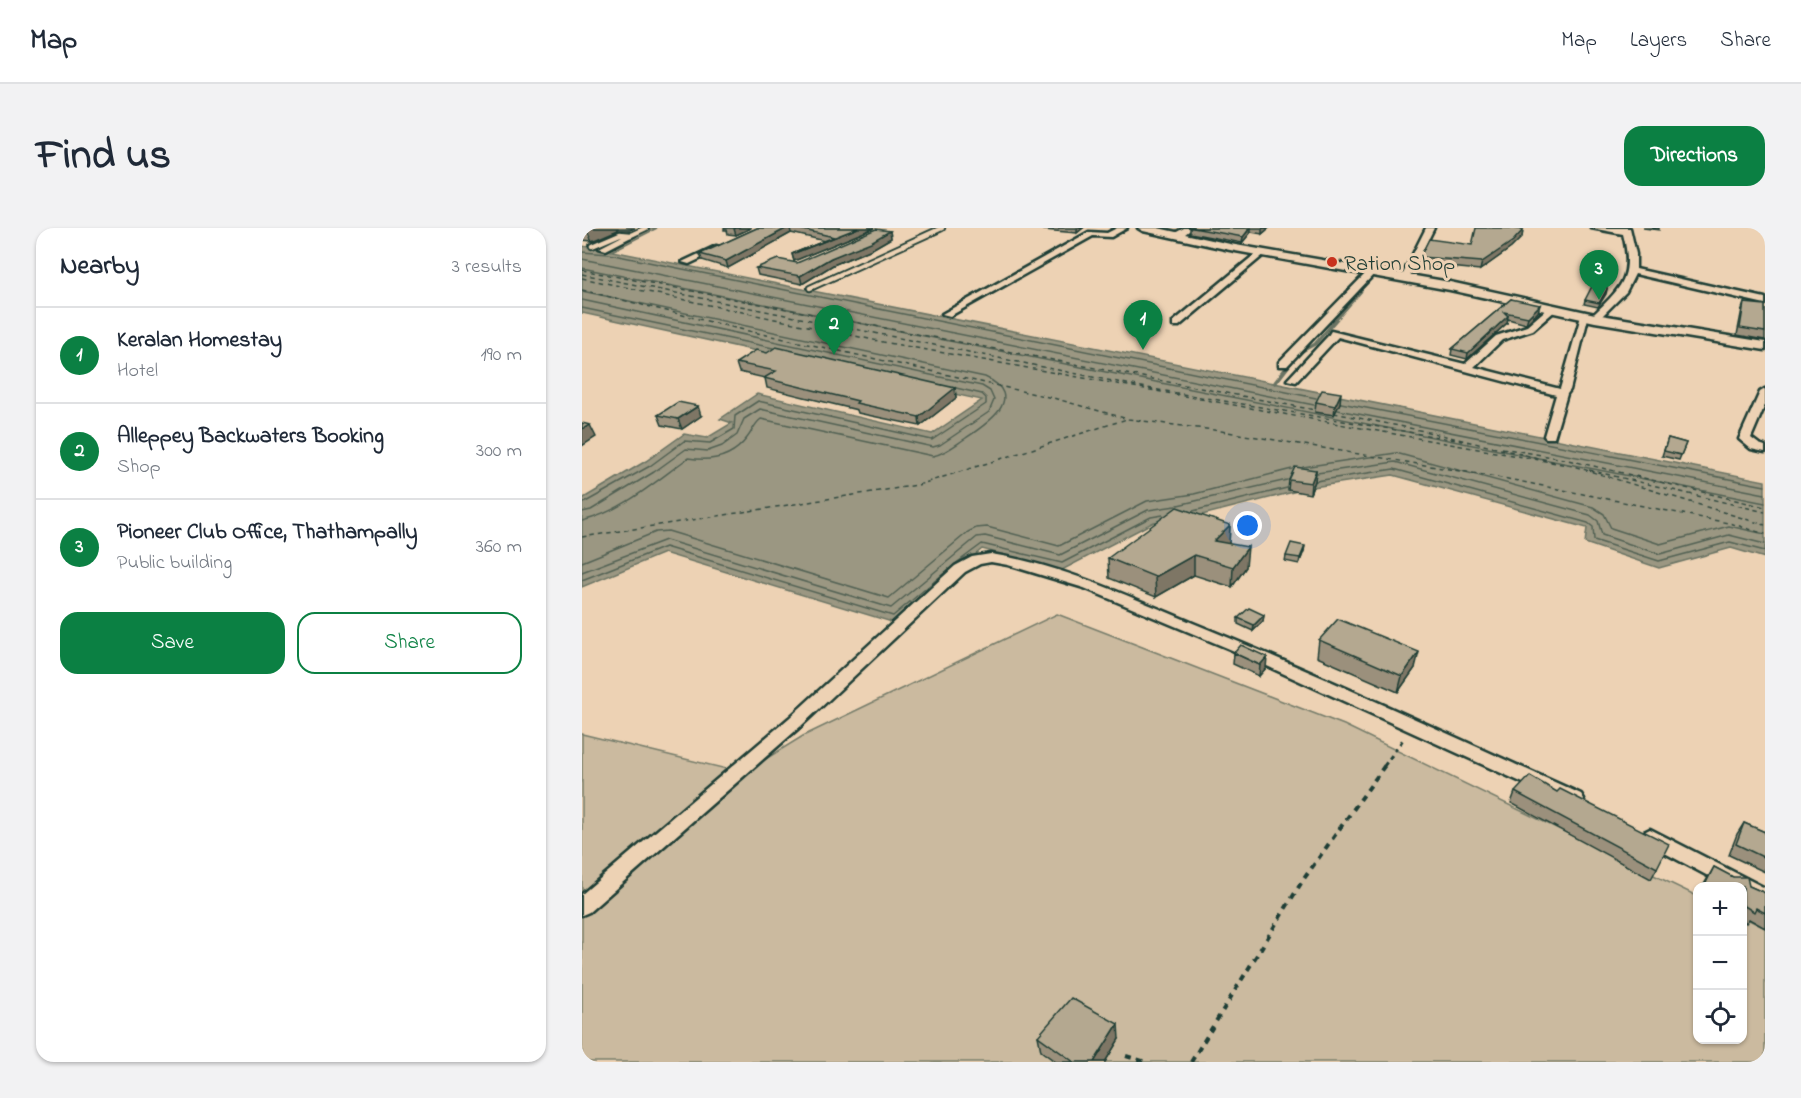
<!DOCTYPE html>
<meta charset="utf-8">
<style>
:root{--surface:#fff;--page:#f2f2f3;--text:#1f2937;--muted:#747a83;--line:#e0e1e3;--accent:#0b8043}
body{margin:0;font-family:"Indie Flower",sans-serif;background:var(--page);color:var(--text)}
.controls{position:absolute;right:18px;bottom:18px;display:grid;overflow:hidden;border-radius:12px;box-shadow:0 2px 4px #0004}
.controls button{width:54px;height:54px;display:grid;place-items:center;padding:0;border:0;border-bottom:2px solid var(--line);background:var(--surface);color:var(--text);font:30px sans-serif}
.you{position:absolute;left:666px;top:298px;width:21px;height:21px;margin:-15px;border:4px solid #fff;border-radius:50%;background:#1a73e8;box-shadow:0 0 0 9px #1a73e833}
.badge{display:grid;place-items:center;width:39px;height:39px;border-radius:50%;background:var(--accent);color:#fff;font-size:20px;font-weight:700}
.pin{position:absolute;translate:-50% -50px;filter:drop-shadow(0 2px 3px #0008)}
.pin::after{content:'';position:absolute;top:32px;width:21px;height:18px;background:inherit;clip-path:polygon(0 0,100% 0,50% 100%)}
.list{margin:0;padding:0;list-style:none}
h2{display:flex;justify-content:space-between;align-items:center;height:78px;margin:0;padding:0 24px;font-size:26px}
h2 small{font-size:20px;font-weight:400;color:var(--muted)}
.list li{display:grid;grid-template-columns:39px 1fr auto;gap:18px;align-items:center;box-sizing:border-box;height:96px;padding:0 24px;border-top:2px solid var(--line)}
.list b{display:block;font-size:22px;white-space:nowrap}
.list p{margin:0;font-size:20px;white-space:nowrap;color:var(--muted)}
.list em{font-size:20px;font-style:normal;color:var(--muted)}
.actions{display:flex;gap:12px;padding:18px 24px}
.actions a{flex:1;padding:14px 0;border:2px solid var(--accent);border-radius:18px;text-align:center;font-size:21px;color:var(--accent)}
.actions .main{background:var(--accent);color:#fff}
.icon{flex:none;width:33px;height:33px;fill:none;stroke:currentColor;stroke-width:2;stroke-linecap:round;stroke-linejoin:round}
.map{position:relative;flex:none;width:1183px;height:834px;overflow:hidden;border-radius:18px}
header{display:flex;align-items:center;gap:36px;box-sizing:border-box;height:84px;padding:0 30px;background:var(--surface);border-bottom:2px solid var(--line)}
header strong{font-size:28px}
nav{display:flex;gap:33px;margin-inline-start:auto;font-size:21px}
.intro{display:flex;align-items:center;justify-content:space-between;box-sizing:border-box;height:144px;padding:0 36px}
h1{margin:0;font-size:42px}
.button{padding:15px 27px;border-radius:18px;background:var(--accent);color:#fff;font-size:21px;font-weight:700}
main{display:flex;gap:36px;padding:0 36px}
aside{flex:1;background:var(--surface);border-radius:18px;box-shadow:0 2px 4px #0004}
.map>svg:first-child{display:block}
</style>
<header>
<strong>Map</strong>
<nav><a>Map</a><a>Layers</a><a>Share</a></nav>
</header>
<div class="intro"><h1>Find us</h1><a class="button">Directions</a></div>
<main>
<aside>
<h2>Nearby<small>3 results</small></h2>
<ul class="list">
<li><span class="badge">1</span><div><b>Keralan Homestay</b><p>Hotel</p></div><em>190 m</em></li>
<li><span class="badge">2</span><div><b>Alleppey Backwaters Booking</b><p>Shop</p></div><em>300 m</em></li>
<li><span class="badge">3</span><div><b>Pioneer Club Office, Thathampally</b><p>Public building</p></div><em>360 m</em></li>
</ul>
<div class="actions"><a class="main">Save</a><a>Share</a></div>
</aside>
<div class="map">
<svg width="1183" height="834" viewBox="0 0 1183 834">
<rect width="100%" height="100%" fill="#edd2b4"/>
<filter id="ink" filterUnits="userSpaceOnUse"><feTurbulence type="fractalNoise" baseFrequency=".0167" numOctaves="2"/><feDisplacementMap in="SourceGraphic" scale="12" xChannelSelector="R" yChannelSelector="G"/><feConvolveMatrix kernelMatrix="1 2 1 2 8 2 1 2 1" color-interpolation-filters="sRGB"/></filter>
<g filter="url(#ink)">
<path fill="#cbba9f" stroke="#757c6a" stroke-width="1.5" d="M475,386L762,497L1115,668L1116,812H1160L1161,689L1183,700V834H0V506L161,545L221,508Z"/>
<path fill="#9b9782" stroke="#697363" stroke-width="1.5" d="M67,0H75L30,23L1183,253V330L1149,320L1077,340L1003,315L1005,300L811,247L731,259L616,288L572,294L480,342L400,321L313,395L82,325L0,359V271L64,233L102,206L125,210L150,195L138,191L175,166L350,206L400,172L0,85V18L22,21Z"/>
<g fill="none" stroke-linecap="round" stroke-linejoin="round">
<path stroke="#516153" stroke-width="1.5" d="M0,24L27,26L734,170
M0,31L732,177
M0,40L1183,275
M0,63L403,149C446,169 405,196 384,210C373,217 364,225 351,228L179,191C172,196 171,203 165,210C150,230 129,234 106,230C74,253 39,284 0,293
M0,72L400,158L408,163L412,172L407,184L358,217L351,219L178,181L162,191L155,207L140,218L126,223L104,221L72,244L9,282L0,284
M0,80L191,120
M759,175L1183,258
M756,182L1183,266
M721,239L814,225L1011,279L1022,286L1029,300L1078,316L1147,298L1183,306
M735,245L813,234L1008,287L1016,293L1020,307L1078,326L1147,307L1183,316
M734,253L812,241L1006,295L1011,299L1012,312L1077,333L1148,314L1183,323
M0,276L68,238L102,213L128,215L152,201L153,188L176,173L350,212L404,176V170L400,166L374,160
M596,277L705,252
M611,283L705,260
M0,334L74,304L86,303L307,370L386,304L394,300L405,299L477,318L565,273L612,266L710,241
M373,336L400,316L480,335L569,289L581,287
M0,344L84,312L309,380L395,309L403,308L478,327L566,282L594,278
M0,352L83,319L311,388L367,341"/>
<path stroke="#697363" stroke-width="3" d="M708,135L715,126L733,116L779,63"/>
<path stroke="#697363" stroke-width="4" d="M693,155L709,134"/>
<path stroke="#324a40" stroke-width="1.5" stroke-dasharray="4.5 4" stroke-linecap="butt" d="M0,42L733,182
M0,46L565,160L886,214
M0,50L301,114L991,238L1183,297
M0,62L153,100L471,170L546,191L639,203L926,251L1151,296L1183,306
M752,185L842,203L973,234
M920,220L982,231L1183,279
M1007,242L1183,284
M0,309L336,257L545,191"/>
<defs>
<path id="service" d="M10,18L38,6L49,7L64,0
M228,60L360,0"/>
<path id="minor" d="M535,0H545L529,9L511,8L368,88L360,86L507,4L525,5Z
M602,0H611L599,9H593V5Z
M844,0H852L827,50L820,52L819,50Z
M1009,0H1048L1054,26V41L1183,70V76L1053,46L1044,64L1016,92H1010V88C1040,59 1052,49 1041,6Z
M46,5L53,7L24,22L17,20Z
M134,18L141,20L107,36L100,34Z
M677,23L684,25L597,98H591V94Z
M787,42L794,44L705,138H697V134Z
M967,79L975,81L951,102L920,112L892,139L978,161L999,88L1007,86L988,162L985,166L972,210H964L962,208L974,167L756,109L714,154L705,152L746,108L749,103L883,136L914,108L945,98Z
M1183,161V177L1169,210L1177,216L1183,218V224L1169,221L1157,211L1178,164Z
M409,326C479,337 546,368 611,395C742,448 870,508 999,566L1002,571L999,576L993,578L987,576L650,422L502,360L426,337L409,334L398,336L383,344L219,498L7,684L0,687V666L207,490L373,338L390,329Z
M1068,601L1183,660V677L1160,667V658H1145L1062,614L1059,609L1062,604Z"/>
<path id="secondary" d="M556,0H576L648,16L868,54L1013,86L1183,114V122L1013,94L868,62L648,22L561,3Z"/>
</defs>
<use href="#service" stroke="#1f3d34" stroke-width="8"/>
<use href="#minor" stroke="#1f3d34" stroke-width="5"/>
<use href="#secondary" stroke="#1f3d34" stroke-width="5"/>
<path stroke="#1f3d34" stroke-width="3" stroke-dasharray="4.5 4.5" stroke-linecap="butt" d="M802,538L822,510"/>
<path stroke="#1f3d34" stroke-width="4" stroke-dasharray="6 6" stroke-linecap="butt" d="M544,828L564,834
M609,834L721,652L803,537"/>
<use href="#service" stroke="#edd2b4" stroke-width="4.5"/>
<use href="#minor" fill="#edd2b4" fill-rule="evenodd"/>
<use href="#secondary" fill="#edd2b4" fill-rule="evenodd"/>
</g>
<path fill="#9b907c" stroke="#1f3d34" stroke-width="1.5" d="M0,0H53L48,2H36L10,13L0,12Z
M142,0H169L154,7L146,6L145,2H142Z
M175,0H292L212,33L210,26L243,13L209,5L146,40L120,32L118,26Z
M462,0H501L495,5L462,2Z
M608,0H687L680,6L669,4L660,15L608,5Z
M1061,0H1077V2Z
M941,2L940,9L929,20L898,42L836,36L838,29L890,17Z
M308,3L309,10L290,21L251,37L220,56L176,47L174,40L215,35Z
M1025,61L1024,66L1016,79L1002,76L1003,72Z
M929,71L956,84L944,96L926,91L925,95L885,131L869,127L870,121Z
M1162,75L1183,77V112L1155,107L1160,81Z
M154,135L373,160L374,170L338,198L276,185L275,182L185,160L183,150L157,144Z
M734,174L758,175L752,187L733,184Z
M76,187L119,188L100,201L80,197Z
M1086,210L1104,215L1097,232L1080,228Z
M734,242L733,253L728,266L706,262L707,252Z
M648,297L647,316L664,339L650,359L612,347L574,369L527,350L526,330Z
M722,323L717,336L703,333L704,328Z
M682,387L681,393L671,403L656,396V390Z
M737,412L833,440L816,464L735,429Z
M652,425L684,440L677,448L651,436Z
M933,564H975L1075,640L1069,651L929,575Z
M1162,595L1183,604V644L1147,627L1155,606Z
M1132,639L1167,658L1183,665V700L1167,691L1164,695L1161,692V658H1121Z
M456,808L537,811L523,834H474L459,823Z"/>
<path fill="#7e7665" stroke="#1f3d34" stroke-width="1.5" d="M4,0H36V2L10,13Z
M154,0H169L154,7L152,1Z
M205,0H208L209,5L146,40L144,33Z
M276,0H292L212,33L210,26Z
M495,0H501L495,5Z
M668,0H669V4L660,15L661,9Z
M681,0H687L680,6V1Z
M941,2L940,9L929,20L898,42L900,34Z
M308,3L309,10L290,21L251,37L220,56L218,48L249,30Z
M958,77L956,84L944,96L946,89Z
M926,88L925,95L885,131L886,125Z
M373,160L374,170L338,198L337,189Z
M759,165L758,175L752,187L753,178Z
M116,178L119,188L100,201L96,191Z
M8,197L14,209L0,218V201Z
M734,242L733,253L728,266L729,255Z
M648,297L647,317L632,313Z
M723,318L722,323L717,336L718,330Z
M666,319L664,339L650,359L651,339Z
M612,327V347L574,369L573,349Z
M682,387L681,393L671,403L672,397Z
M837,424L833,440L816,464L820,448Z
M685,429L684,440L677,448L678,437Z
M536,796L537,811L523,834H512Z"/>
<path fill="#b4a890" stroke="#1f3d34" stroke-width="1.5" d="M175,0H205L144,33L118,26Z
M213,0H276L210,26L252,9Z
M611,0H668L661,9Z
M894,0H931L941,2L931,13L900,34L838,29L847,11L890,17Z
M294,1L308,3L289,14L249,30L218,48L174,40L196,31L215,35Z
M1024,31L1025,61L1017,75L1003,72Z
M929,71L958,77L946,89L922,84L926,88L886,125L870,121Z
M1162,75L1183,77V104L1158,100Z
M194,119L373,160L337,189L274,175L276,173L182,150L194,143L154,135L174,122L185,125Z
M740,162L759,165L753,178L734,174Z
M96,174L116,178L96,191L76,187Z
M0,195L8,197L0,201Z
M1086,210L1104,215L1099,227L1082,223Z
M713,239L734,242L729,255L707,252Z
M595,279L648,297L632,313L666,319L651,339L612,327L573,349L526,330Z
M709,315L723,318L718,330L704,328Z
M667,380L682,387L672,397L656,390Z
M756,391L837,424L820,448L737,412Z
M659,417L685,429L678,437L652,425Z
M948,548L975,564L978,561L1087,616L1075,640L933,564Z
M1162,595L1183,604V630L1154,616Z
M1132,639L1151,649H1165L1167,658L1183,665V685L1174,680L1172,684L1161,677V658H1126L1123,657Z
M489,770L536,796L512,834H492L456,808Z"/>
</g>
<circle fill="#c8321e" stroke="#edd2b4" stroke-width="2" cx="750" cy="34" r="6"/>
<g text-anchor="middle" stroke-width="6" stroke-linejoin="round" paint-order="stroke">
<g font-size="22" fill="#1f3d34" stroke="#edd2b4" text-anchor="start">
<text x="762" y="42">Ration Shop</text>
</g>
</g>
</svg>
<div class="controls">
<button>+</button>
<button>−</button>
<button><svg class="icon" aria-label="locate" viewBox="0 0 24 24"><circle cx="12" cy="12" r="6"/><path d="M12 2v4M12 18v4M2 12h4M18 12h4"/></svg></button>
</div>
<div class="you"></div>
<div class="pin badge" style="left:561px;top:122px">1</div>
<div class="pin badge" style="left:252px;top:127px">2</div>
<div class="pin badge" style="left:1017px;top:72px">3</div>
</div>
</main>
